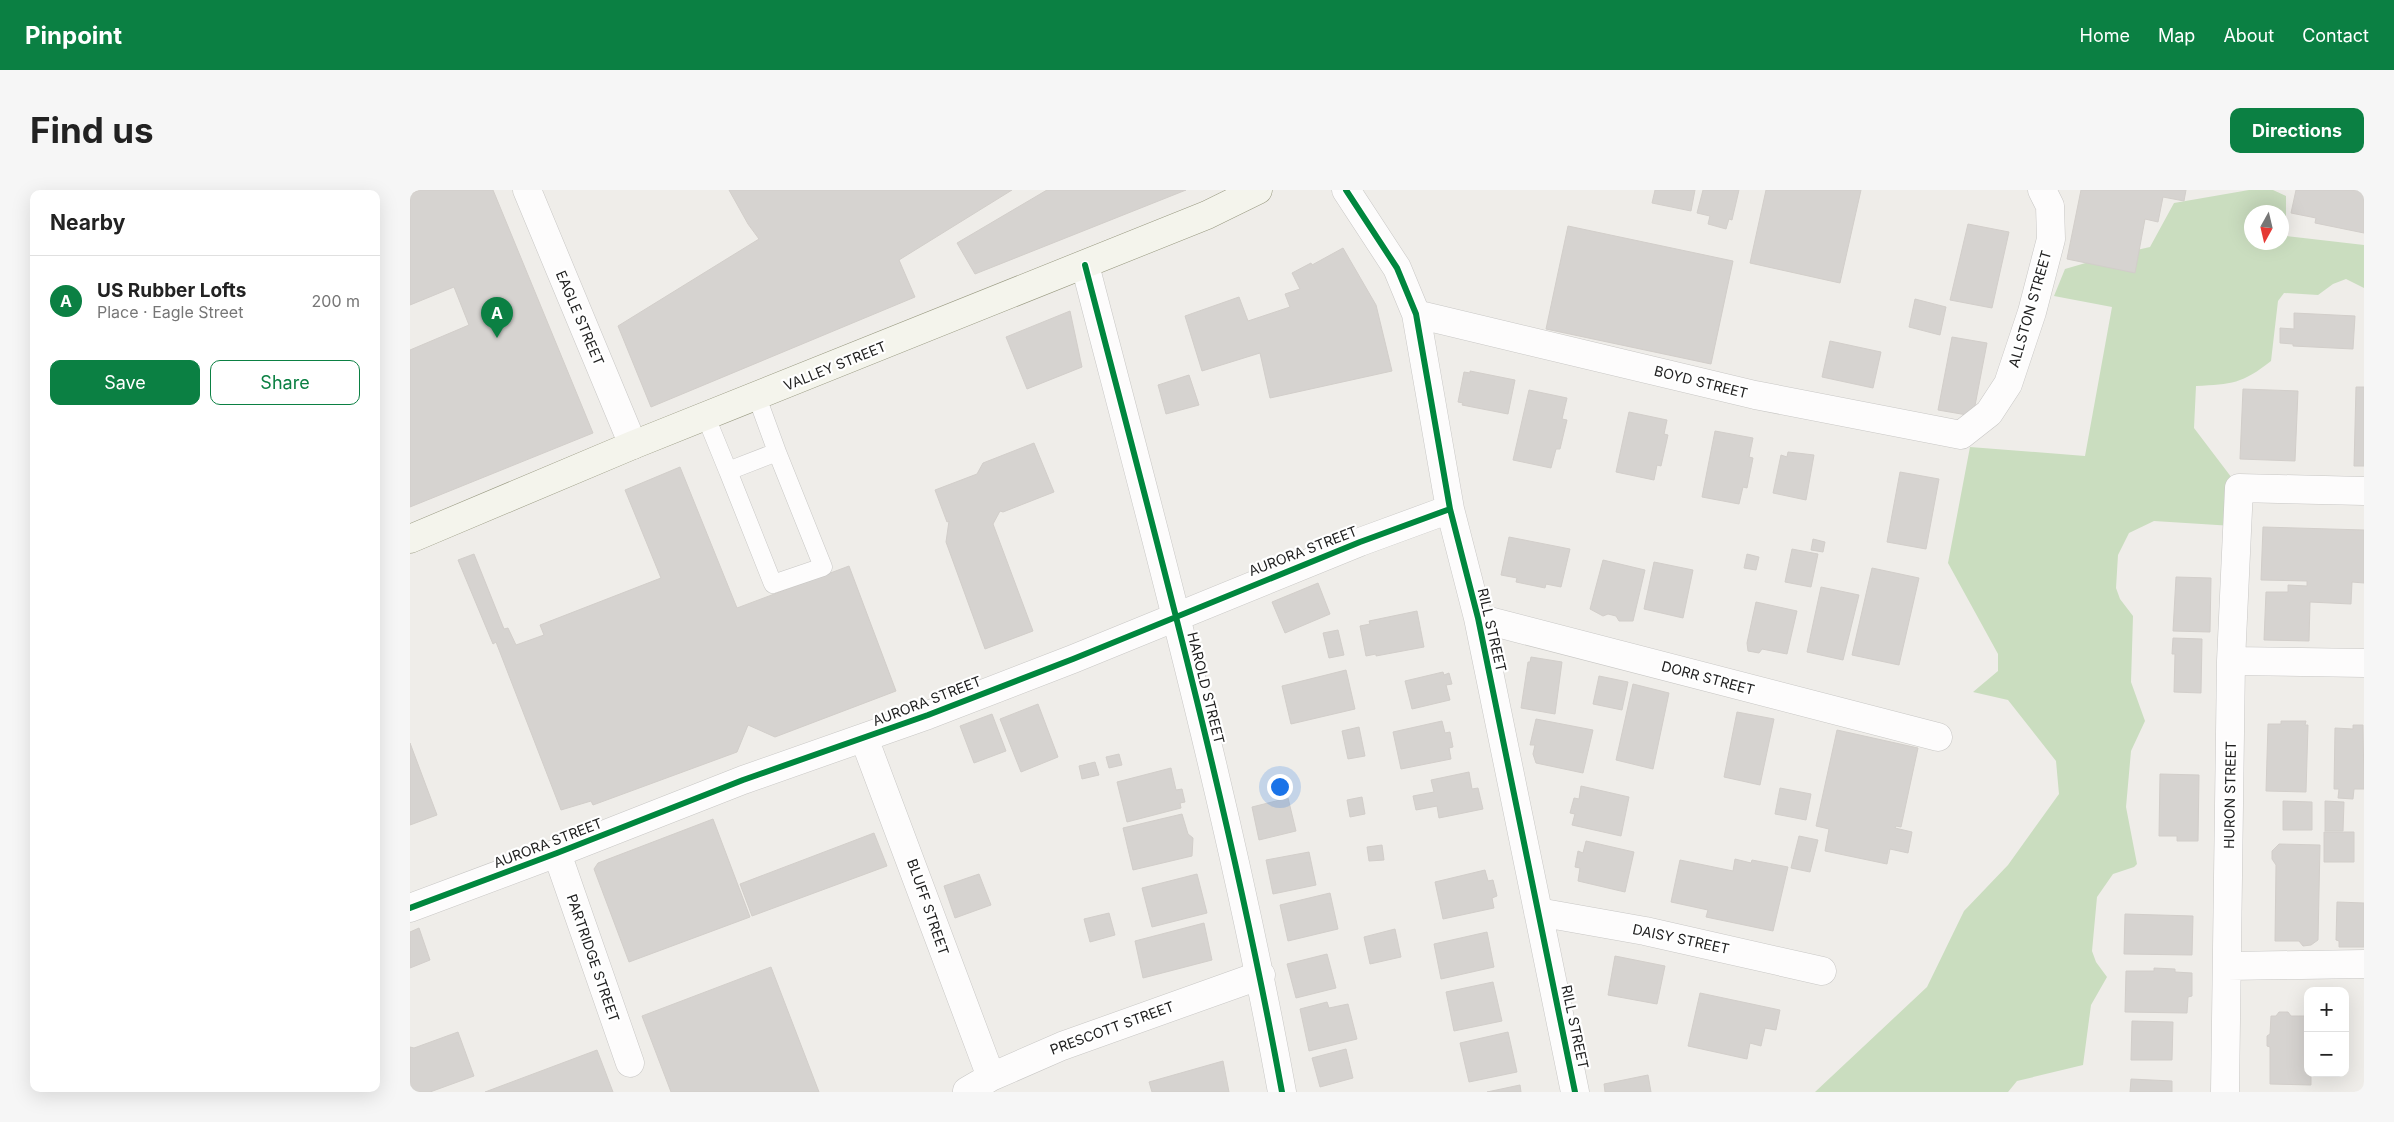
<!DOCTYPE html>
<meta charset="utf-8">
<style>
:root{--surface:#fff;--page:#f6f6f6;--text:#222;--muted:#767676;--line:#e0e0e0;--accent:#0b8043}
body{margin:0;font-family:Inter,sans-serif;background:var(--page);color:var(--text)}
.controls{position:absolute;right:15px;bottom:15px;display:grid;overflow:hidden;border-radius:10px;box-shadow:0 5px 20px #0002}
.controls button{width:45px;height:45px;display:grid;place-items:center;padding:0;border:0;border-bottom:1px solid var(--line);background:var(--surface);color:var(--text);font:25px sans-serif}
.compass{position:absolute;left:1834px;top:15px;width:45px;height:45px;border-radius:50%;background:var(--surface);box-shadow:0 5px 20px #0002;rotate:188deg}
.you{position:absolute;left:869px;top:596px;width:18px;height:18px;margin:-12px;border:4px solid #fff;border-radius:50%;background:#1a73e8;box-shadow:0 0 0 8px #1a73e833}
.badge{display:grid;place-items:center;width:32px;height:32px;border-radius:50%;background:var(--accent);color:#fff;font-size:16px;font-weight:700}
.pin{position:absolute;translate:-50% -41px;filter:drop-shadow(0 1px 2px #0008)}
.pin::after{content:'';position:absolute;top:26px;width:18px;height:15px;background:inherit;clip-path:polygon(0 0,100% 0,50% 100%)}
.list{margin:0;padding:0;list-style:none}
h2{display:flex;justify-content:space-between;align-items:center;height:65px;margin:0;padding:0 20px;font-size:21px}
h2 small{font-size:16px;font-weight:400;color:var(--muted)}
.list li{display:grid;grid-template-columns:32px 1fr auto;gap:15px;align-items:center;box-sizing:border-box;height:90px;padding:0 20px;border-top:1px solid var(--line)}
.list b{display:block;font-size:19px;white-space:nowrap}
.list p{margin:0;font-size:16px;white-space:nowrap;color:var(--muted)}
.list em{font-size:16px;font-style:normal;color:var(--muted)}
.actions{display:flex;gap:10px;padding:15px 20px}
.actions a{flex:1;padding:11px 0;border:1px solid var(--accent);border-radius:10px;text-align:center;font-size:18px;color:var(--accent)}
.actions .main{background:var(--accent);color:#fff}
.map{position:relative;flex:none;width:1954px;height:902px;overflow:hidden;border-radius:10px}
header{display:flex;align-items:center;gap:30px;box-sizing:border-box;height:70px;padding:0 25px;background:var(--accent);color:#fff}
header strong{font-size:24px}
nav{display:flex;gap:28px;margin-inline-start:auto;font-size:18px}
.intro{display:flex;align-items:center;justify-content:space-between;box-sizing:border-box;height:120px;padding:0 30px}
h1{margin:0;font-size:35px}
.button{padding:12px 22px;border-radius:10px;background:var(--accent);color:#fff;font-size:18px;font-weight:700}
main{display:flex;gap:30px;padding:0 30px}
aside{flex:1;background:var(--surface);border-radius:10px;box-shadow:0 5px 20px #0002}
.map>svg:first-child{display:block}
</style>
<header>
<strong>Pinpoint</strong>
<nav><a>Home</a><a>Map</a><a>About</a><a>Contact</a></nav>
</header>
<div class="intro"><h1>Find us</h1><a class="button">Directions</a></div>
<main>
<aside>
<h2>Nearby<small></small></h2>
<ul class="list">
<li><span class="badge">A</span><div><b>US Rubber Lofts</b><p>Place · Eagle Street</p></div><em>200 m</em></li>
</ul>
<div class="actions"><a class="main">Save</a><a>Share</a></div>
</aside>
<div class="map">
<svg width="1954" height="902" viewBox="0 0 1954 902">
<rect width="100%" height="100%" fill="#efede9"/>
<path fill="#caddbf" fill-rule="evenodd" d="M1839,0H1863L1876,6V46L1954,55V98L1936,89L1923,94L1908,105L1874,103L1868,111L1861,171C1832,194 1822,194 1786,196L1784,238L1831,300L1823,336L1744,331L1719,343L1708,365L1706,398L1710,409L1723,426L1721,492L1735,531L1721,561L1716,617L1727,674L1724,677L1703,684L1687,707L1682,761L1686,772L1697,787L1681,815L1673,875L1607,891L1598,902H1405L1517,797L1554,721L1598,675L1649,604L1646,571L1598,510L1563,502L1588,481V464L1538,373L1560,257L1675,266L1702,117L1644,106L1655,79L1696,67L1740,57L1764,13ZM1842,22H1872V52H1842Z"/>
<path fill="#d6d3d0" stroke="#d2ceca" d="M10,0H83L183,243L0,317V160L59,135L44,97L0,115V4Z
M319,0H602L489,70L505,107L241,217L208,136L349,49L338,34Z
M637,0H776L565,84L547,53Z
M1245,0H1285L1281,21L1242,13Z
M1293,0H1329L1322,30L1319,29L1316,39L1298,34L1300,26L1287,23Z
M1356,0H1451L1430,93L1340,73Z
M1671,0H1776L1774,11L1753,7L1748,32L1735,29L1725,83L1657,69Z
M1886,0H1954V43L1905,33L1906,28L1881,23Z
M1558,34L1599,42L1582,118L1540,110Z
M1158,36L1323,71L1301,174L1136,139Z
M933,58L966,115L982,181L860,208L850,163L792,181L775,126L829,107L838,131L880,117L875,104L890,99L882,83L901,73L902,75Z
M1505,109L1536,117L1530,145L1499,137Z
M660,121L672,177L617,199L596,147Z
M1884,123L1945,126L1943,159L1883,156V154L1870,153V138L1884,139Z
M1542,147L1577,153L1563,226L1528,220Z
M1420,151L1471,162L1463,198L1412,187Z
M1060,181L1105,190L1098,224L1052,215L1053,213L1048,212L1054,182L1060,183Z
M779,185L789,215L756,224L748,195Z
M1946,197H1954V276H1944Z
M1833,199L1888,201L1885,271L1830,269Z
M1119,200L1157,208L1152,229L1157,230L1150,259H1146L1141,278L1103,270Z
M1219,222L1257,230L1254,244L1258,245L1251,276L1247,275L1244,290L1206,282Z
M1305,241L1343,248L1339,267L1343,268L1337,298L1333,297L1329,314L1292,307Z
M624,253L644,302L593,322L590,321L583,334L623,441L575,459L536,352L539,331L537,332L525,300L567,284L573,273Z
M1378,262L1404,265L1396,310L1363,303L1371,265L1377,267Z
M270,277L327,418L439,376L486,501L365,547L338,535L327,562L183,615L181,611L151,620L86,452L83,454L48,370L64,364L94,439L98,438L106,455L134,445L130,435L251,388L215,300Z
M1490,282L1529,289L1516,359L1477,352Z
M1853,337L1954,340V393L1942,392L1941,414L1900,412L1899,451L1854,450L1856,402H1878V395L1897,396V391L1851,390Z
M1099,347L1160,359L1151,397L1136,394L1135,398L1106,392L1107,388L1091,385Z
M1403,349L1415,352L1413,362L1401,360Z
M1382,359L1408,364L1401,397L1375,392Z
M1337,364L1349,367L1346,380L1334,378Z
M1193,370L1235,380L1223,431H1209L1206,426L1198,424L1193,426L1180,419Z
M1244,372L1283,380L1273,428L1234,419Z
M1462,378L1509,388L1489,475L1442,465Z
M1766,387L1801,388L1800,442L1763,441Z
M908,393L920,424L875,443L862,412Z
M1411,397L1449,405L1433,470L1397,462Z
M1346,412L1387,421L1377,464L1352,459L1349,463L1338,461L1337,453Z
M1007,421L1014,457L966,466V464L956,466L950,436L960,434L959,431Z
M928,440L934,465L919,468L913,443Z
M1763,448L1792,449L1791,503L1764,502L1765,464H1762Z
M1121,467L1152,472L1145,524L1111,518L1118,472H1120Z
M936,480L945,519L881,534L872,496Z
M1033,482L1034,485L1039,483L1042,494L1036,495L1040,510L1002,519L995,491Z
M1189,486L1218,492L1212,520L1183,514Z
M1223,494L1259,503L1243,579L1206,570Z
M628,514L648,567L611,582L590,529Z
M1327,522L1364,529L1350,595L1314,587Z
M582,524L596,561L564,573L550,536Z
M1126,529L1183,540L1173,583L1126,573L1123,564L1125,555H1120Z
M1032,531L1035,543L1040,542L1043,557L1039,558L1041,569L991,579L983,542Z
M1871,531H1896L1895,535H1898L1896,602L1856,601L1858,534H1871Z
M1943,535H1953L1954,599H1944L1943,609L1928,608L1929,599H1924L1925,538L1943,539Z
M949,537L955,566L938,569L932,541Z
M1427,540L1508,558L1491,637L1486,636L1485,638L1502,642L1498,663L1480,659L1477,674L1415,661L1419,639L1406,636Z
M0,553L27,625L0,635Z
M709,564L712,575L699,578L696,567Z
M685,572L689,585L672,589L669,576Z
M761,578L766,600L772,599L775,612L770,613L771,618L717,632L707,592Z
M1059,582L1062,599L1068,598L1073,619L1029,628L1027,616L1006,620L1003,606L1024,602L1021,590Z
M1750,584L1789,585L1788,651H1767V646H1749Z
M1171,596L1219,607L1211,646L1162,635L1165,624L1160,623L1164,608L1169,609Z
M1370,598L1401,604L1396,630L1365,624Z
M952,607L955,624L940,627L937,610Z
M878,608L886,641L849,650L842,617Z
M1873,611L1902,612V640H1873Z
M1915,611L1934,612L1933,641H1915Z
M772,624L778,644L783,648L782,666L723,680L713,638Z
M303,629L340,727L219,772L184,679L188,673Z
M1914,642H1944V672H1914Z
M464,643L477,676L342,726L330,694Z
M1389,646L1408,650L1400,682L1381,678Z
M1176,651L1224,662L1215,702L1168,691L1170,678L1165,677L1168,661L1173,663Z
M1869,654L1910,655L1908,750L1901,755L1893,756L1889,751H1865L1866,675L1862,669V661Z
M972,655L974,670L959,671L957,657Z
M899,662L906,695L863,704L856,670Z
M1325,669L1341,673L1342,670L1378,677L1363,741L1296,727L1298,720L1261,712L1270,670L1323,681Z
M1075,680L1078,691L1083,690L1087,706L1082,708L1084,718L1033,729L1025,692Z
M569,684L581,715L545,728L534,696Z
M787,684L797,723L742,737L732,698Z
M920,703L928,739L878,751L870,715Z
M1927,712L1954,713V757H1929V751L1926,750Z
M699,723L705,745L680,752L674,729Z
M1715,724L1783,726L1782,765L1714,764Z
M794,733L802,770L733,788L725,751Z
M9,738L20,770L0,778V742Z
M985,739L991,767L960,774L954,747Z
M1077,742L1084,777L1031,789L1024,754Z
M917,764L926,798L886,808L877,774Z
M1205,766L1255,776L1247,814L1198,805Z
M361,777L409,902H261L232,826Z
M1744,778L1765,779V782L1782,783V806L1778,807L1777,823L1715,822L1716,781H1744Z
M1083,792L1092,831L1044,841L1036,802Z
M1290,803L1370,820L1366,840L1355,838L1351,856L1340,853L1337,869L1278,856Z
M917,812L919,818L938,814L947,849L899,861L890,819Z
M1869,822H1878L1881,826H1898V883H1901V895L1860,894V857L1857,856V846L1860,844L1861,826H1866Z
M1722,831L1763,832L1762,870H1721Z
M48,842L64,886L20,902H0V857L4,858Z
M1098,842L1107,882L1059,892L1050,853Z
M936,859L943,888L910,897L902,868Z
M187,860L203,902H75Z
M813,871L819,902H742L739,892Z
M1238,885L1241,902H1195L1194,894Z
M1721,889L1762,891V902H1720Z
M1110,895L1111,902H1077Z"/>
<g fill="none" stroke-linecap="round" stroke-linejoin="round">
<defs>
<path id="service" d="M347,207L367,262
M296,227L318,281L367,262L413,377L363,394L318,281"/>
<path id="minor" d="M936,0L987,78L1006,124L1040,319L1068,428L1165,902
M675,75C746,349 821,623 872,902
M1006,124L1345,205L1551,245L1579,223L1598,194L1622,122L1641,49L1640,16L1632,0
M1068,428L1528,547
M1821,471L1954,473
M454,548L581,887
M147,663L220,873
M0,718L147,663L333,590L518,525L663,469L950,352L1040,319
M1128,722L1235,741L1412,781
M1818,776L1954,774
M557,901L581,887L652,856L851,785
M1815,902L1821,471L1829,298L1954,301"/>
<path id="tertiary" d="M117,0L223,255"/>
<path id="secondary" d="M0,349L223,255L797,25L848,0"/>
</defs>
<use href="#service" stroke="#c8c7c5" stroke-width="19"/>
<use href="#minor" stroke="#c8c7c5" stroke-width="29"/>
<use href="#tertiary" stroke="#c8c7c5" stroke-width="29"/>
<use href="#secondary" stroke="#989980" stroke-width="29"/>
<use href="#service" stroke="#fdfcfc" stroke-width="18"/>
<use href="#minor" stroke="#fdfcfc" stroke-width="28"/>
<use href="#tertiary" stroke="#fdfcfc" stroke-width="28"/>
<use href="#secondary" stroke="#f4f4ec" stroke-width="28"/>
<defs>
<path id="cycleway" d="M936,0L987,78L1006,124L1040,319L1068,428L1165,902
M675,75C746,349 821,623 872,902
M0,718L147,663L333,590L518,525L663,469L950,352L1040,319"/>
</defs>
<use href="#cycleway" stroke="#fff" stroke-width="9"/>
<use href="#cycleway" stroke="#00873e" stroke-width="6"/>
</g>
<g text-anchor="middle" stroke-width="4.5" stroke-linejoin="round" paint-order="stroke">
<g font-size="14" fill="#212121" stroke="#fff">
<text transform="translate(1620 119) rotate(-74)" y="5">ALLSTON STREET</text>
<text transform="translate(170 128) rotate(67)" y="5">EAGLE STREET</text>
<text transform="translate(425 176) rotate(-22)" y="5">VALLEY STREET</text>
<text transform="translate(1291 192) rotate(14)" y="5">BOYD STREET</text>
<text transform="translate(893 361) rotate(-21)" y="5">AURORA STREET</text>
<text transform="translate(1082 440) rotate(77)" y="5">RILL STREET</text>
<text transform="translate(1298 488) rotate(15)" y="5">DORR STREET</text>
<text transform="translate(796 498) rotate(76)" y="5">HAROLD STREET</text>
<text transform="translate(517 511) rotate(-21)" y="5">AURORA STREET</text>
<text transform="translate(1820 605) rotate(-89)" y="5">HURON STREET</text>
<text transform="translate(138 653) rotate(-21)" y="5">AURORA STREET</text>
<text transform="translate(518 717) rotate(71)" y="5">BLUFF STREET</text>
<text transform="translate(1271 749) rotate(12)" y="5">DAISY STREET</text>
<text transform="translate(183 768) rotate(71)" y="5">PARTRIDGE STREET</text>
<text transform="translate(1165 837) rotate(78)" y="5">RILL STREET</text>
<text transform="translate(702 838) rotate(-20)" y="5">PRESCOTT STREET</text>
</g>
</g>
</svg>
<div class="controls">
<button>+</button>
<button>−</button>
</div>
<svg class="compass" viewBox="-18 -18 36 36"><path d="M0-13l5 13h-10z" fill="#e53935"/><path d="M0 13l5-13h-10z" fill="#767676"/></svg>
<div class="you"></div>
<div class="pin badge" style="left:87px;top:148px">A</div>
</div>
</main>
